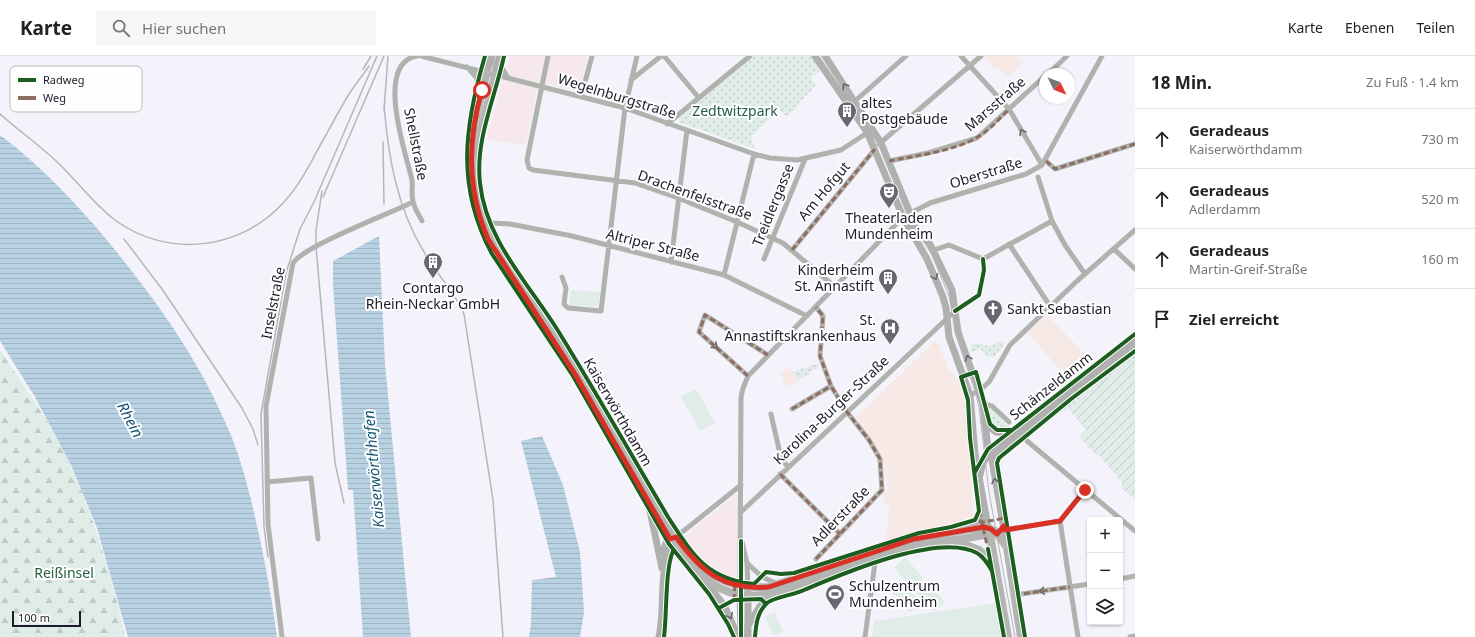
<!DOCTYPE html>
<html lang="de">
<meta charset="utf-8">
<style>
:root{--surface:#fff;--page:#f6f6f6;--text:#222;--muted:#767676;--line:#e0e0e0}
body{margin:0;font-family:"Noto Sans",sans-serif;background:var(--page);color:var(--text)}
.controls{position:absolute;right:12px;bottom:12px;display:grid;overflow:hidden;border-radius:4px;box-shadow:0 1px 3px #0004}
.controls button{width:36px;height:36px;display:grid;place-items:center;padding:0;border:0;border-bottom:1px solid var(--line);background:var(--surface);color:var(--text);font:20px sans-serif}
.compass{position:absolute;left:1039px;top:12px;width:36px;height:36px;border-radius:50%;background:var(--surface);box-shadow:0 1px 3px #0004;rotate:133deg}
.scale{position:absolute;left:12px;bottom:10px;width:69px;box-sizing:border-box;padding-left:4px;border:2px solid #1e1b28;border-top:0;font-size:11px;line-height:14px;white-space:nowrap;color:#1e1b28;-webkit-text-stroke:3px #fefefe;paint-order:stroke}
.stop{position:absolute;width:12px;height:12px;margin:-9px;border:3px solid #d93025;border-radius:50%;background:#fff}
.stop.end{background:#d93025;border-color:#fff;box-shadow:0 1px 4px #0008}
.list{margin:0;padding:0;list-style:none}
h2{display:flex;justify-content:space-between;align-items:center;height:52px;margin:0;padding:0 16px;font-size:17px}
h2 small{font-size:13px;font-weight:400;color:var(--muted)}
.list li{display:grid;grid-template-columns:26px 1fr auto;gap:12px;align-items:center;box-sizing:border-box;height:60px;padding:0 16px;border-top:1px solid var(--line)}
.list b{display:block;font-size:15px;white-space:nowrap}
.list p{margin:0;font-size:13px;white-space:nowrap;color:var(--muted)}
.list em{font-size:13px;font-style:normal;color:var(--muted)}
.icon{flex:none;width:22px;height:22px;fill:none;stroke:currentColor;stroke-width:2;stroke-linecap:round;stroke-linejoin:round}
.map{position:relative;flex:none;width:1135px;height:581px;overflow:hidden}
header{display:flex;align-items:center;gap:24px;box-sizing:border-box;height:56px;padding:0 20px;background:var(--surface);border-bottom:1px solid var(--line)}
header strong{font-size:19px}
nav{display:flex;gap:22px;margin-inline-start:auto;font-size:14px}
.search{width:280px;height:36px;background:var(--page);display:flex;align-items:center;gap:10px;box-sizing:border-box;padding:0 14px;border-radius:4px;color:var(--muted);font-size:15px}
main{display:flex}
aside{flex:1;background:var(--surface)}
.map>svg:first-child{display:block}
</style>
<header>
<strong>Karte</strong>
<div class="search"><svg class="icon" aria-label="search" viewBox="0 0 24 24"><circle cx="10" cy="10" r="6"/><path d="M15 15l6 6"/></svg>Hier suchen</div>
<nav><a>Karte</a><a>Ebenen</a><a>Teilen</a></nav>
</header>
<main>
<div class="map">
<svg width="1135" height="581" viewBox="0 0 1135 581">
<defs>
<pattern id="grass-dots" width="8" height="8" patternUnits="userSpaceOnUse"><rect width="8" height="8" fill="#dfece7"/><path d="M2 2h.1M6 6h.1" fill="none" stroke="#bfcac6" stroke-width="1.8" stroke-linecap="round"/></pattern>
<pattern id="forest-firs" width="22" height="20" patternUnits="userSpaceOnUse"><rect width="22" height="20" fill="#dfece7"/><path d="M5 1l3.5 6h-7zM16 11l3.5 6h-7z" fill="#bfcac6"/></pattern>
<pattern id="garden-furrows" width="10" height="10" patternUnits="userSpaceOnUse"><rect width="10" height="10" fill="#dfece7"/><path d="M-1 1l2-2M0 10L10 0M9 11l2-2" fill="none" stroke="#bfcac6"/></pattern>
<pattern id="water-rules" width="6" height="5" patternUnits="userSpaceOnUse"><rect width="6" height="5" fill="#b8d2e3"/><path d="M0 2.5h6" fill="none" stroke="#9eb4c3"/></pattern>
</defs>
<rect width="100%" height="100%" fill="#f4f2fa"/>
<path fill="#f7e8ed" d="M510,0H588L579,36L538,26L526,89L486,84Z
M738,437V485L737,524L730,523L709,510L697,498L684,481Z"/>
<path fill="#f7e9e6" d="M985,0H1017L1024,6L1008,22L998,11L995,14L984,1Z
M1047,259L1089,302L1067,321L1027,277Z
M935,285H937L949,313L960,325L964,339L974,461L885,485L890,450L884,449L883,437L888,436L883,406L856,361Z
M791,312L799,325L786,332L780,316Z"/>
<path fill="url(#grass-dots)" d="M755,0H813L823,13L811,22L816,29L787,61L779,53L751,81L755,93L679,66V62Z
M1002,285L1005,287L994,301L987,300L980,292L971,296V289L976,287L988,290Z
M1135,297V302L1069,352L1045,366Z
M818,307L819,312L810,315V318L797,324L793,316Z
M988,351L992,353L1010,372C991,375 990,367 988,351Z"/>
<path fill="url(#forest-firs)" d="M0,294C23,329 49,364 67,402C93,459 112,520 125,581H0Z"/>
<path fill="url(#garden-furrows)" d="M1135,302V443L1122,433V426L1099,399H1096L1079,381L1086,374L1068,352Z"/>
<path fill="#dfece7" d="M571,234L600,236L598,251L569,249Z
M696,333L715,367L700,375L681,341Z
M905,501L923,522L912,532L894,512Z
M926,525L945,546L934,556L915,536Z
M903,527L921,547L910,557L892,537Z
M997,547L1003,581H872L874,565Z
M775,556L783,576L773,580L765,560Z"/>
<path fill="url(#water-rules)" d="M0,79C45,113 83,154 119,199C164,255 201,308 229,375C239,397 245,421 251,444C262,489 271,535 277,581H128L97,472L71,409L35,341L0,285Z
M379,180L385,308L411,581H363L353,434H348L333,229V205Z
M542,380L563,429L580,496L584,556L580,581H529L531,568L532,524L556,521L521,385Z"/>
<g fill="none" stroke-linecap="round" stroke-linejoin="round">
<path stroke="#b0b2ae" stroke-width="5" d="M417,0C374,7 406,98 412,124C413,131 411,138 413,145C414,152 419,159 422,165
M421,0L625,52L754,98L770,102L797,104L841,94L870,75
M548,0L527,104L529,112L533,114L635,127L678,142L737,166L783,187L835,231
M664,0L699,42
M961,0L1009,53L1042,109
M499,7L508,22
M467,11L476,21L482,34
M1048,18L1067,0
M631,24L661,0
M581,41L592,0
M855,45L906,0
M667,68L750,0
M879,88L981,0
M889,105L928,97L977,82L1045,20
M1046,105L1055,113L1135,88
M1038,121L1052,165L1065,189L1085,218
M486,169L492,167L510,168L572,180L724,219L807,260
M1009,188L1050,250
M1114,193L1135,213
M792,194L875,93
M934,194L949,189L983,203L1052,165
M764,203L805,103
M671,206L687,74
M724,219L754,98
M562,221L566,232L564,248L568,252L601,255L625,52L637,0
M748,320L699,276L705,259L768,299
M970,339L979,335L989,326L1010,289L1077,225L1135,174
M983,348L992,350L1009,366
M792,353L831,330
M771,358L781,402L788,411
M1027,385L1135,475
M780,418L840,478
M267,426L311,422L318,483
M741,456L955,255
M1060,465L1078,581
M1005,474L1060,465L1085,434
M676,481L741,429
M742,486L747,507L748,532
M816,503L882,434L880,403L869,384L847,356L831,330L820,300L823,260L816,251
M747,507L762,521L778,528
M1120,523L1135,520
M740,531L741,341L743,332L748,320L903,161L930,147L1026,118L1042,109L1102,0
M1014,539L1090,528
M282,581L268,468L266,350L293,207C304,190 389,158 413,146
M865,581L876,499
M1130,581L1135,580"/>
<path stroke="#b0b1af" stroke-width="7" d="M815,0L867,76L903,161L927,203L943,241L946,252L949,281L970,339L975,398L988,471
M825,0L881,87L910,157L912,168L930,188L952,234L958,276L983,348L988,393L992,404L1007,491
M984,366L996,376L1012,378
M992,404L1014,384L1135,290
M980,419L983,407L989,397L1065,336L1135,283
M649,450L662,512
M969,473L979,465L984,451
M662,502L666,487L674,482
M703,523L724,549L738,581
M740,533L741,581
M749,568L760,550L771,538
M659,581C666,549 657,512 675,484
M748,581V534"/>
<path stroke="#b3b5b3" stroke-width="8" d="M497,12L476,94V126L484,162L498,194L579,315L676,481C701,516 725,534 769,531L914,483L968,473L988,471L997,478L1007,491L1021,581
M470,109L474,69L489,7
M641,432C667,480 699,548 765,539C779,537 792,531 806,526C828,518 851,510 874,502C911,489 951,485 990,478L995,475
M989,474L1008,581
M955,485L979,494L995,508"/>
<path stroke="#aeafae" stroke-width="9" d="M489,7L491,0
M497,12L501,0"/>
<path stroke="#b5b6b9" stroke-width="1" d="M822,0L867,66L878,86L909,163L932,199L949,240L957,281L973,327L979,351L989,436L1015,581"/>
<path stroke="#b5b6b9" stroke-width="1.5" d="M363,13L371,0
M384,49C388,100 397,152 424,196C437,219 453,233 464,258L493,444L503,581
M384,54L388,0
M0,58C18,74 38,88 55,104C76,123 93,148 115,164C168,203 241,194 284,146C302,127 313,101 326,79C334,64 342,49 351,35C357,26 363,19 369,10
M383,86L384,148
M322,135L316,174V191L335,407L344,447
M323,141L384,0
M124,183L162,233L242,352L253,373L258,389
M268,501L264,471L261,358L286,217L300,173L314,146L377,0"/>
<path stroke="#8d6e63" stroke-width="3" stroke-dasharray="6 3" stroke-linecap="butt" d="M889,105C914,100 954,95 976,82C989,75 999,63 1009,53
M1046,105L1055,113L1135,88
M792,194L875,93
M748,320L699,276L705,259L768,299
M792,353L831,330
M780,418L840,478
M979,455L988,493L987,495
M979,465L983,466L1006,462
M1060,465L1085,434
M816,503L882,434L880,403L869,384L847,356L831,330L820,300L823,260L816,251
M1015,539L1070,531
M734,544L735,526"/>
<defs>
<path id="cycleway" d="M485,0C464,71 456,131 492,198L573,320L669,488L709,538L728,568L734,581
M504,0C495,42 475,84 480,127C486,186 531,230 560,278C597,338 632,400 668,461C693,499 706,523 754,528L766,516L781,518L794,517L919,477L951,471L975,464L979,455L970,382L968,344L961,321L976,316L990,368L997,374H1011
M955,255L979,239L984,214L983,203
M975,416L988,393L1135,278
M988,493L1004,581
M719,552L734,544L761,543L766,548
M664,581C667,559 665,513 673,495
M741,581V485
M755,581C756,569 757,556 767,547C775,541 794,539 804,534C842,518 939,476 977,497C984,501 988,508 992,515
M1025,581L997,407L999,402L1071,343L1135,295"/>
</defs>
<use href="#cycleway" stroke="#fefefe" stroke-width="6"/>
<use href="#cycleway" stroke="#1b5e20" stroke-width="4"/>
</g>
<defs><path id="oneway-chevron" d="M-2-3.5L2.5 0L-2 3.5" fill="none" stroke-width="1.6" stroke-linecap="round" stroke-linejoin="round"/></defs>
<g stroke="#67666c">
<use href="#oneway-chevron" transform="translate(845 30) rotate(-124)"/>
<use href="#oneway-chevron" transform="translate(935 221) rotate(66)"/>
<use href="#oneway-chevron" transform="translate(968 302) rotate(-110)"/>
<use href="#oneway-chevron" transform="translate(995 425) rotate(-100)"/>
<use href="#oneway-chevron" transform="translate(730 560) rotate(64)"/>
</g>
<g stroke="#67666b">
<use href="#oneway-chevron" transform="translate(1022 76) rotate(-121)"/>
<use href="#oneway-chevron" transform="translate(715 290) rotate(41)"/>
<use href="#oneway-chevron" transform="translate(1042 535) rotate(171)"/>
</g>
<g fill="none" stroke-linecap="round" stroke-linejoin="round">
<path stroke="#d93025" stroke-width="5" d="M482,34C467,85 467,134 488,183L575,318L670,483L676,481C701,516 725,535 769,531L914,483L984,471L991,473L997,478L1004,470L1005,474L1060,465L1085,434"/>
</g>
<defs>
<symbol id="building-pin" viewBox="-11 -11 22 30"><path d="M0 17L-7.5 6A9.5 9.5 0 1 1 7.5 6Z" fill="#696672" stroke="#fefefe"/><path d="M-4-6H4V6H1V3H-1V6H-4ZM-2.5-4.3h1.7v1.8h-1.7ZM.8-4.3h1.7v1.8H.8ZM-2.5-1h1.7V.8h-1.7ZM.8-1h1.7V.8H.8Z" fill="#fff"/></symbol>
<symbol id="theatre-pin" viewBox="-11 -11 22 30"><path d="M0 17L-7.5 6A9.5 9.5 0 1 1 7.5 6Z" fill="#696672" stroke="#fefefe"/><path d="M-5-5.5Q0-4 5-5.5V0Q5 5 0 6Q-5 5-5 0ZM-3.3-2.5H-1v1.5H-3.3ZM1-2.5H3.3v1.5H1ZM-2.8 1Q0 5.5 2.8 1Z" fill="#fff"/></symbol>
<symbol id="church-pin" viewBox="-11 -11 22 30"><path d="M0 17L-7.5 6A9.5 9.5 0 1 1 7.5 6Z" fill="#696672" stroke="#fefefe"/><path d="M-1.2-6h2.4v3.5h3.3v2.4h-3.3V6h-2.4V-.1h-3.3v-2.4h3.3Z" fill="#fff"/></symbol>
<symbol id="hospital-pin" viewBox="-11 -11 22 30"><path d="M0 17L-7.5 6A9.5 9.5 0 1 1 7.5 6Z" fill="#696672" stroke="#fefefe"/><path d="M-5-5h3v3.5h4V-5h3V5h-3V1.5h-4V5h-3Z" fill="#fff"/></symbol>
<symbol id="stadium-pin" viewBox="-11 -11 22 30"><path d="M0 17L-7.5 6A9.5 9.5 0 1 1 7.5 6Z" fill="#696672" stroke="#fefefe"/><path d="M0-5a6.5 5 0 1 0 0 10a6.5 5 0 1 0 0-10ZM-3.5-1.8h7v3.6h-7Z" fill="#fff"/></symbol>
</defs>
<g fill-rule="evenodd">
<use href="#building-pin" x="836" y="44" width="22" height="30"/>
<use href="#theatre-pin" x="878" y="125" width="22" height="30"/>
<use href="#building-pin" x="422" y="195" width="22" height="30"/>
<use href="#building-pin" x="877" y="211" width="22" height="30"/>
<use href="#church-pin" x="982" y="242" width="22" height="30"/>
<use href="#hospital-pin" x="879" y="261" width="22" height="30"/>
<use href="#stadium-pin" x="824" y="527" width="22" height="30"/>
</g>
<g text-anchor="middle" stroke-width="4" stroke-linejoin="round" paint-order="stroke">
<g font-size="14" fill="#1e1b28" stroke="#fefefe">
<text transform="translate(617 40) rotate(17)" y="5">Wegelnburgstraße</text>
<text transform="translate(995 48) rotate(-41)" y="5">Marsstraße</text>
<text transform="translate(416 88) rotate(79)" y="5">Shellstraße</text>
<text transform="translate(986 117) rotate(-17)" y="5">Oberstraße</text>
<text transform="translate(824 135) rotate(-50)" y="5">Am Hofgut</text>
<text transform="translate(695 139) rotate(20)" y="5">Drachenfelsstraße</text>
<text transform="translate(773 149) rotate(-68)" y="5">Treidlergasse</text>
<text transform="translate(653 189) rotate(14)" y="5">Altriper Straße</text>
<text transform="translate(273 247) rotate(-79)" y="5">Inselstraße</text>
<text transform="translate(1051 330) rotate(-38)" y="5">Schänzeldamm</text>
<text transform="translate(831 354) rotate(-43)" y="5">Karolina-Burger-Straße</text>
<text transform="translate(618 356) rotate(60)" y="5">Kaiserwörthdamm</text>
<text transform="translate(840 460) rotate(-46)" y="5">Adlerstraße</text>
</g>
<g font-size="14" fill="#1e1b28" stroke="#fefefe" text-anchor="start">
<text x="861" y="52">altes<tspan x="861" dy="16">Postgebäude</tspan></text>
<text x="889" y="167" text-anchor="middle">Theaterladen<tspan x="889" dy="16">Mundenheim</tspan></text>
<text x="874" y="219" text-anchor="end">Kinderheim<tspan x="874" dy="16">St. Annastift</tspan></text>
<text x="433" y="237" text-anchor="middle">Contargo<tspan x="433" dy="16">Rhein-Neckar GmbH</tspan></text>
<text x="1007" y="258">Sankt Sebastian</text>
<text x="876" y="269" text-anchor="end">St.<tspan x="876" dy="16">Annastiftskrankenhaus</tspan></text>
<text x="849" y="535">Schulzentrum<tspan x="849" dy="16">Mundenheim</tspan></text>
</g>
<g font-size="14" fill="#245f41" stroke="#fefefe">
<text x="735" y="60">Zedtwitzpark</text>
<text x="64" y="522">Reißinsel</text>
</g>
<g font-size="15" font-style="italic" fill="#135673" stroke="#fefefe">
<text transform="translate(130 364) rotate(62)" y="5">Rhein</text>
<text transform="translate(374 413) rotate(-95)" y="5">Kaiserwörthhafen</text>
</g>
</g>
<rect x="10" y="10" width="132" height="46" rx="6" fill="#fefefe" stroke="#bbbabe" stroke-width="1"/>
<rect x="18" y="22" width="18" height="4" fill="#1b5e20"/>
<rect x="18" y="40" width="18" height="4" fill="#8d6e63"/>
<g font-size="11" fill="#1e1b28">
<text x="43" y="28">Radweg</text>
<text x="43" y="46">Weg</text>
</g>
</svg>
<div class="controls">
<button>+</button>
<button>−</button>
<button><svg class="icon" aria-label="layers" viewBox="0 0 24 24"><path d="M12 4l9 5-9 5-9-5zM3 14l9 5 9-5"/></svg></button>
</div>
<svg class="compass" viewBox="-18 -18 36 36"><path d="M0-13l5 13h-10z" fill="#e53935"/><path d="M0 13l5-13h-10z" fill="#767676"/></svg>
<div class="scale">100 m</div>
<div class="stop" style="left:482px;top:34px"></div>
<div class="stop end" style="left:1085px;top:434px"></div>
</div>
<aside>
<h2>18 Min.<small>Zu Fuß · 1.4 km</small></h2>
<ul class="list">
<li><svg class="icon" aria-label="ahead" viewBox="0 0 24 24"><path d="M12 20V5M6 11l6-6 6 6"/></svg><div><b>Geradeaus</b><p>Kaiserwörthdamm</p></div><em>730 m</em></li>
<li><svg class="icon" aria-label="ahead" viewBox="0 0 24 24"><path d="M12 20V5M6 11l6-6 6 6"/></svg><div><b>Geradeaus</b><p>Adlerdamm</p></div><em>520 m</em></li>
<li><svg class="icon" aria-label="ahead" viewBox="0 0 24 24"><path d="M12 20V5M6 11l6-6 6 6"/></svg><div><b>Geradeaus</b><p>Martin-Greif-Straße</p></div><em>160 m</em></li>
<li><svg class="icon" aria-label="arrive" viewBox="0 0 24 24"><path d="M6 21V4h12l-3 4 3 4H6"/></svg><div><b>Ziel erreicht</b></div></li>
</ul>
</aside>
</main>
